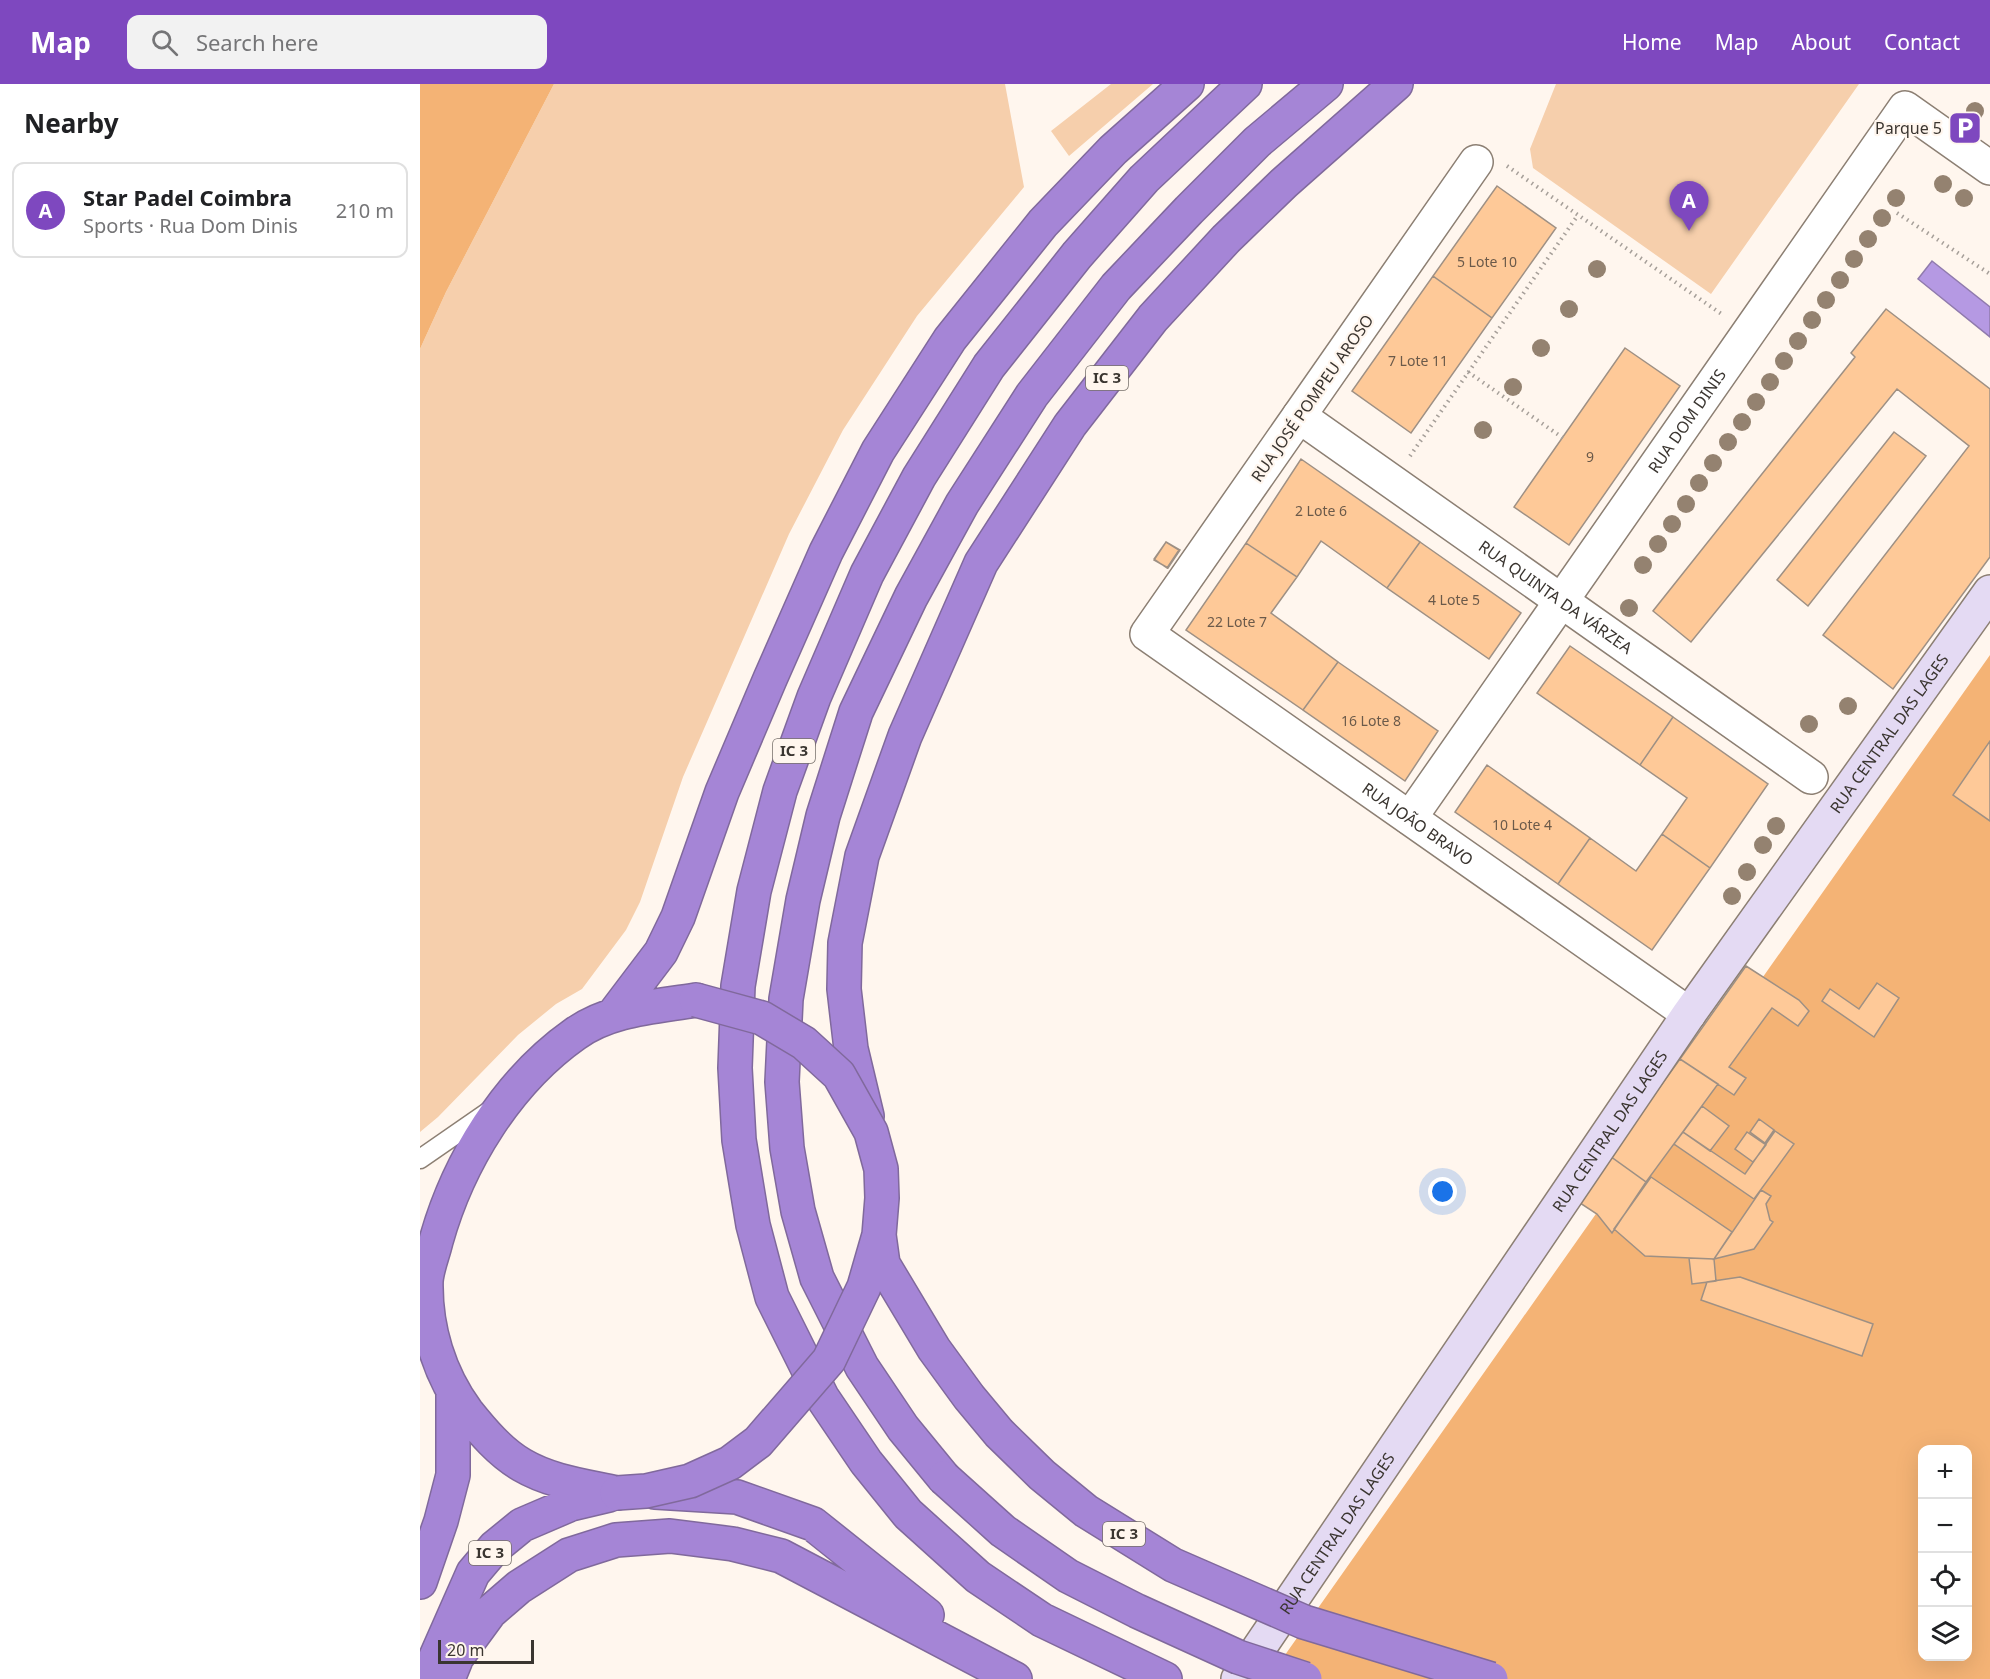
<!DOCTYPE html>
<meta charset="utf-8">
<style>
:root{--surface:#fff;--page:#f2f2f2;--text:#202124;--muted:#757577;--line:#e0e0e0;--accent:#7e48bf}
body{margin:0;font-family:"Noto Sans",sans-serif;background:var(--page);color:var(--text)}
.controls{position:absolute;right:18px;bottom:18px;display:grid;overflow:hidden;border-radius:12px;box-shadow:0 6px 24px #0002}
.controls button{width:54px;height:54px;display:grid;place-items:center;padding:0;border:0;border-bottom:2px solid var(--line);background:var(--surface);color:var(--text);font:30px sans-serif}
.scale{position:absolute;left:18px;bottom:15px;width:96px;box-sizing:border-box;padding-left:6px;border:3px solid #3a3530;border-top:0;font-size:16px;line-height:21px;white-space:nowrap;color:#3a3530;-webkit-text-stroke:4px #fff6ee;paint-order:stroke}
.you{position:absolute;left:1023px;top:1108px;width:21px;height:21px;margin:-15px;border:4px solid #fff;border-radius:50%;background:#1a73e8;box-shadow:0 0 0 9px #1a73e833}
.badge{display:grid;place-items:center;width:39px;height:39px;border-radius:50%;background:var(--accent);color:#fff;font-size:20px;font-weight:700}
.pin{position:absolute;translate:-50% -50px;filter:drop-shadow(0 2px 3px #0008)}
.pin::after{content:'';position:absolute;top:32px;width:21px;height:18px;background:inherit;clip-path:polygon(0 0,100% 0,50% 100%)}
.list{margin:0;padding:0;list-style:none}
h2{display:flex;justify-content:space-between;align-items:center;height:78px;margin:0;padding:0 24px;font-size:26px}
h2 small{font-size:20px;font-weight:400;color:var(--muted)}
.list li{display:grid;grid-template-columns:39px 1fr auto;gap:18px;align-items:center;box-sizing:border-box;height:96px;margin:0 12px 12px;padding:0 12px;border:2px solid var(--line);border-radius:12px}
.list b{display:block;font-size:22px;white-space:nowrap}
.list p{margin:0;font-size:20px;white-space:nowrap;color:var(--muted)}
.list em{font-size:20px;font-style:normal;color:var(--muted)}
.icon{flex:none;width:33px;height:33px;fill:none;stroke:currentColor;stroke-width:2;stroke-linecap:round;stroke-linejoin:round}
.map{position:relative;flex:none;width:1570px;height:1595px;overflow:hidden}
header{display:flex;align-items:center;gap:36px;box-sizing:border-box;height:84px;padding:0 30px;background:var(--accent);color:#fff}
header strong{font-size:28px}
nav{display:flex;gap:33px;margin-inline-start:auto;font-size:21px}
.search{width:420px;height:54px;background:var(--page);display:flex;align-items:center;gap:15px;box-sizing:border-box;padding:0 21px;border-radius:12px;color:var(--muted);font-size:22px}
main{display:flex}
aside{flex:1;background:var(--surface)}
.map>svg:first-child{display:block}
</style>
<header>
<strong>Map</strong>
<div class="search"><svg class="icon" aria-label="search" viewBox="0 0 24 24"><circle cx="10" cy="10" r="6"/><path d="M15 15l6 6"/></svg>Search here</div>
<nav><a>Home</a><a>Map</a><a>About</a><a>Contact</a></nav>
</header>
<main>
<aside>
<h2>Nearby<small></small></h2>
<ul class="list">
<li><span class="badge">A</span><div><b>Star Padel Coimbra</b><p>Sports · Rua Dom Dinis</p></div><em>210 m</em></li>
</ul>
</aside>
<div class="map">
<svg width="1570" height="1595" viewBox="0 0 1570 1595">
<rect width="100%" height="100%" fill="#fff6ee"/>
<path fill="#f6cfac" d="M134,0H585L604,103L497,232L423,346L369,450L263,693L220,818L206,846L162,905L136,920L98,951L18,1033L0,1048V265L26,208Z
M691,0H733L649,72L631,47Z
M1136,0H1439L1291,210L1113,84L1110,65Z"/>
<path fill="#f4b375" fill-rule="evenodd" d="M0,0H134L26,208L0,265Z
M1570,571V1595H848ZM1502,1366H1548V1572H1502Z"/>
<path fill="#b599e3" stroke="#907bad" stroke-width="1.5" d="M1512,177L1570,223V253L1498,195Z"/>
<path fill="#fec998" stroke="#9e9084" stroke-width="1.5" d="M1077,102L1136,144L1072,234L1013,192Z
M1013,192L1072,234L991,349L932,307Z
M1466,225L1570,305V473L1473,605L1403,551L1549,362L1477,305L1271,558L1233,527L1435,273L1431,269Z
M1205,264L1260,302L1149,461L1094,423Z
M1474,348L1506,372L1388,522L1357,496Z
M881,375L1000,458L967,504L901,457L877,493L826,459Z
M746,458L759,466L747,484L734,475Z
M746,458L760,466L748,484L734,476Z
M1000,458L1101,529L1069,575L967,504Z
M826,459L877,493L851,529L918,578L883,626L766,546Z
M1150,562L1253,633L1220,681L1117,609Z
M918,578L1018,647L985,697L883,626Z
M1253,633L1348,700L1290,784L1242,750L1267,714L1220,681Z
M1570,657V737L1533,711Z
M1067,681L1170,754L1138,800L1035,728Z
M1242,750L1290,784L1232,866L1138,800L1170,754L1216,787Z
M1326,882L1379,916L1389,927L1378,942L1352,924L1309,983L1326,994L1314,1011L1260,975Z
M1457,899L1479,914L1454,953L1402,917L1410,905L1439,925Z
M1260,975L1298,1000L1226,1098L1190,1072Z
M1282,1022L1309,1042L1290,1067L1263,1048Z
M1339,1035L1354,1046L1345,1059L1330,1048Z
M1355,1047L1374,1060L1334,1115L1254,1060L1263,1048L1325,1090Z
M1327,1048L1346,1061L1333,1078L1315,1065Z
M1190,1072L1226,1098L1192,1149L1177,1130L1160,1119Z
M1231,1093L1312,1148L1294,1175L1225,1172L1194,1145Z
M1341,1106L1351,1112L1346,1120L1350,1136L1353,1138L1334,1165L1294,1175Z
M1269,1174L1294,1175L1296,1197L1272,1200Z
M1320,1193L1453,1240L1442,1272L1281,1216L1287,1198Z"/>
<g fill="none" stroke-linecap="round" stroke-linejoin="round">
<defs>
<path id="lane" d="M0,1075L68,1028"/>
<g id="street">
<path id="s1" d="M1056,78L727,550L1269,930"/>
<path id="s2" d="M879,332L1391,693"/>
<path id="s3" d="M990,734L1485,24L1570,84"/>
</g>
<g id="secondary">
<path id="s4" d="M818,1595L1269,930L1570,508"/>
</g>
<path id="highway" d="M194,930L241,868L258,833L302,708L350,595L406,468L458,367L530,255L623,139L693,66L767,0
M447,1032L431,965L424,905L425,859L442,772L485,652L561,479L650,341L733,234L806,155L864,99L976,0
M524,1394L483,1344L442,1283L397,1194L378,1127L367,1064L362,998L366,915L383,816L403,732L436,628L491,513L542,420L612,311L696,203L769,126L837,58L906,0
M235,1408L317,1413L393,1440L507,1531
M197,1409C165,1402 131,1398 102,1381C80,1368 63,1348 47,1328C19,1290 5,1244 6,1197C7,1184 13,1170 16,1157C38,1078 87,998 155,950C190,925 234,923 276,916
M0,1498L21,1437L33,1391V1308
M8,1591L53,1489L75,1463L102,1441L151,1420L189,1411
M28,1595L37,1573L70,1528L99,1503L149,1471L196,1456L250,1452L313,1460L361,1472L595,1595
M745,1595L622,1536L558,1493L488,1430L446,1378L402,1313L352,1213L333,1141L319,1056L315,984L318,902L334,807L360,707L394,613L447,490L499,393L569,282L657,171L724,95L825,0"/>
</defs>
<use href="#lane" stroke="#8c7f73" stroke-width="21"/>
<use href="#street" stroke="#8c7f73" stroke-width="36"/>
<use href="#secondary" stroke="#8c7f73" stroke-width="36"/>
<use href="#highway" stroke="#80699c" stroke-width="36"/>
<path stroke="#a69f99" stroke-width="4" stroke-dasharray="1.5 4.5" stroke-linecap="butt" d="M1087,82L1303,231
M1477,129L1570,190
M1048,288L1143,354
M990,372L1158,131"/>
<use href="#lane" stroke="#fff" stroke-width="18"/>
<use href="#street" stroke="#fff" stroke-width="33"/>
<use href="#secondary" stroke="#e4daf3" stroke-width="33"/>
<use href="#highway" stroke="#a585d6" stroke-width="33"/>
<defs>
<path id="highway-bridge" d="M459,1151L463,1180L514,1265L549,1313L579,1349L622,1391L666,1427L753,1481L884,1538L1071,1595
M524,1394L583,1447L648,1492L717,1527L818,1573L885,1595
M197,1409L226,1407L270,1397L310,1379L338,1358L409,1276L444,1203L459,1151L462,1114L461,1085L451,1048L419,991L384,959L342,934L276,916"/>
</defs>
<use href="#highway-bridge" stroke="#80699c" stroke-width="36" stroke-linecap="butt"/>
<use href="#highway-bridge" stroke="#a585d6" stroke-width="33"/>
</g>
<g fill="#948270">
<circle cx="1555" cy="27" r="9"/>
<circle cx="1523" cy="100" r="9"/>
<circle cx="1476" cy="114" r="9"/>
<circle cx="1544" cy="114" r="9"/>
<circle cx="1462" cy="134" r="9"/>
<circle cx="1448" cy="155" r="9"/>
<circle cx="1434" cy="175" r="9"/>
<circle cx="1177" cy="185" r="9"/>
<circle cx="1420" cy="196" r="9"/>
<circle cx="1406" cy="216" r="9"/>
<circle cx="1149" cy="225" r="9"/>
<circle cx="1392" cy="236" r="9"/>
<circle cx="1378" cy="257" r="9"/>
<circle cx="1121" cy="264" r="9"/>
<circle cx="1364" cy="277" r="9"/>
<circle cx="1350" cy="298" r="9"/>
<circle cx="1093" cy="303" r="9"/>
<circle cx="1336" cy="318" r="9"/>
<circle cx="1322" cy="338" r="9"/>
<circle cx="1063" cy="346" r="9"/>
<circle cx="1308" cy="358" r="9"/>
<circle cx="1293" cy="379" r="9"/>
<circle cx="1279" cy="399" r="9"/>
<circle cx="1266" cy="420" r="9"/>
<circle cx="1252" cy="440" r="9"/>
<circle cx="1238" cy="460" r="9"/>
<circle cx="1223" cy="481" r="9"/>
<circle cx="1209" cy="524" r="9"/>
<circle cx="1428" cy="622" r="9"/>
<circle cx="1389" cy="640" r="9"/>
<circle cx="1356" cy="742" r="9"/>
<circle cx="1343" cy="761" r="9"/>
<circle cx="1327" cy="788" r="9"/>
<circle cx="1312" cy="812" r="9"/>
</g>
<defs>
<symbol id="parking-square" viewBox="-11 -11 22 22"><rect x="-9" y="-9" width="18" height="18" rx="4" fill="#7e48bf" stroke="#fff6ee"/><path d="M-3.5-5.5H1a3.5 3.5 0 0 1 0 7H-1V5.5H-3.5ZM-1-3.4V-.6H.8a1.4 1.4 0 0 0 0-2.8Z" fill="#fff"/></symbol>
</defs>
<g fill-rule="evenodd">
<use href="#parking-square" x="1526" y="25" width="38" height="38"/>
</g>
<g text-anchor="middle" stroke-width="4.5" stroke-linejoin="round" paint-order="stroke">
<g font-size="14" fill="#6b5a4a">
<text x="1067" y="183">5 Lote 10</text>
<text x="998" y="282">7 Lote 11</text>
<text x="1170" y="378">9</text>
<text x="901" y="432">2 Lote 6</text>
<text x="1034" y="521">4 Lote 5</text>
<text x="817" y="543">22 Lote 7</text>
<text x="951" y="642">16 Lote 8</text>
<text x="1102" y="746">10 Lote 4</text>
</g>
<g fill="#fff6ee" stroke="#756f69" stroke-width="1.5">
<rect x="666" y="282" width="42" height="24" rx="4.5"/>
<rect x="353" y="655" width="42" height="24" rx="4.5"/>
<rect x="683" y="1438" width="42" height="24" rx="4.5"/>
<rect x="49" y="1457" width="42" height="24" rx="4.5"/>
</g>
<g font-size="15" font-weight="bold" fill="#3a3530">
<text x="687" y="299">IC 3</text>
<text x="374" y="672">IC 3</text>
<text x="704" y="1455">IC 3</text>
<text x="70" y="1474">IC 3</text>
</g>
<g font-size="16" fill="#3a3530" stroke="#fff6ee" text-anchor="end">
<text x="1522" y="50">Parque 5</text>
</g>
<g font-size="16" fill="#3a3530" stroke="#fff6ee">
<text transform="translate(892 314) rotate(-55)" y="6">RUA JOSÉ POMPEU AROSO</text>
<text dy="6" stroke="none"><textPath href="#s3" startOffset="484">RUA DOM DINIS</textPath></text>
<text dy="6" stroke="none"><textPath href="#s2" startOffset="314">RUA QUINTA DA VÁRZEA</textPath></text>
<text dy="6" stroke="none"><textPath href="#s4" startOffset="1148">RUA CENTRAL DAS LAGES</textPath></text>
<text dy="6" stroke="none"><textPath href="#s1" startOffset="906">RUA JOÃO BRAVO</textPath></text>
<text dy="6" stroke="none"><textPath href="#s4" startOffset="662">RUA CENTRAL DAS LAGES</textPath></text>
<text dy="6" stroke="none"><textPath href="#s4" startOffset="176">RUA CENTRAL DAS LAGES</textPath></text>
</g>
</g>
</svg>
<div class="controls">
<button>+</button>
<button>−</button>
<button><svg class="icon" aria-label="locate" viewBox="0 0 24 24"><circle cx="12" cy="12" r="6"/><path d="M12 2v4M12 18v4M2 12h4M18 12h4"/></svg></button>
<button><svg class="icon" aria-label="layers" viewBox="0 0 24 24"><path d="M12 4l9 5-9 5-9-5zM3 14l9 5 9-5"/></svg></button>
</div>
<div class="scale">20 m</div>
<div class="you"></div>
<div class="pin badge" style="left:1269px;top:147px">A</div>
</div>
</main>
